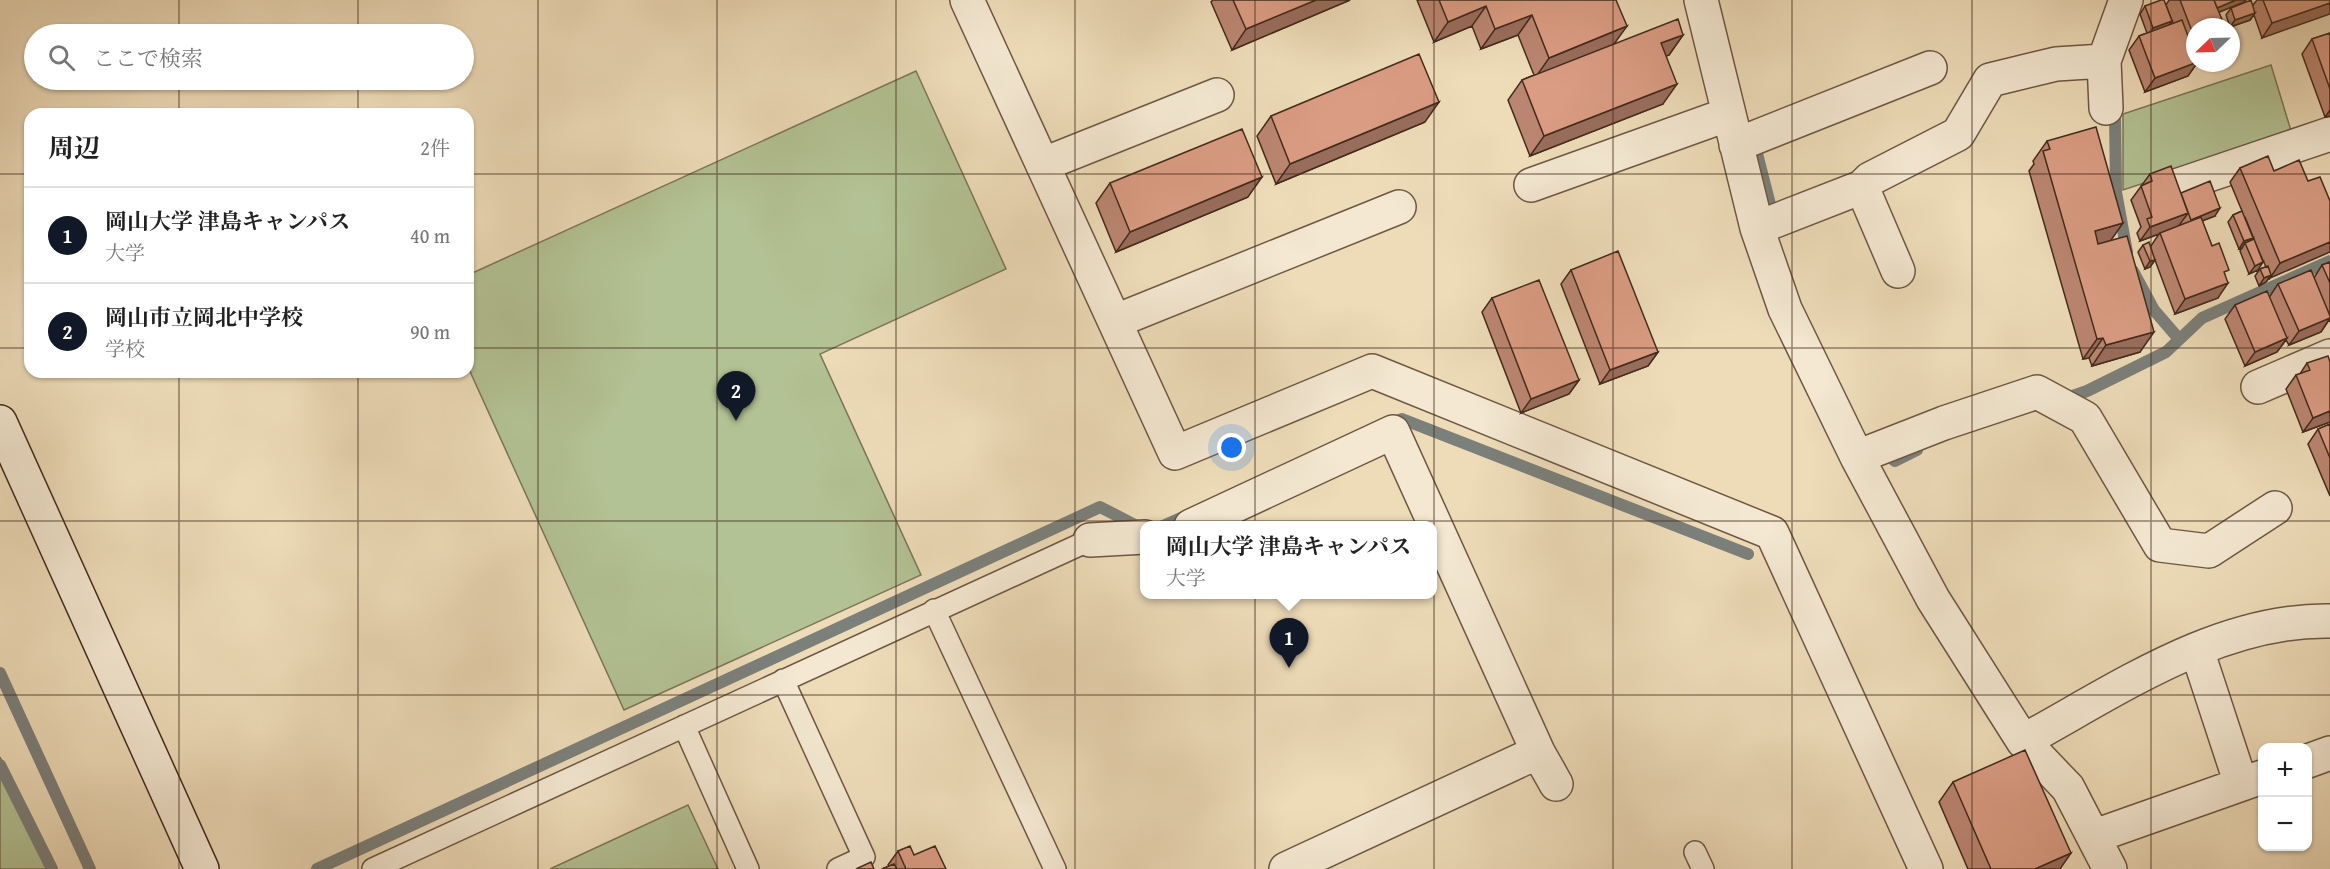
<!DOCTYPE html>
<html lang="ja">
<meta charset="utf-8">
<style>
:root{--surface:#fff;--page:#f6f6f6;--text:#222;--muted:#767676;--line:#e0e0e0;--accent:#111827}
body{margin:0;font-family:"Gentium Book Plus","Noto Serif JP",serif;background:var(--page);color:var(--text)}
.controls{position:absolute;right:18px;bottom:18px;display:grid;overflow:hidden;border-radius:12px;box-shadow:0 2px 4px #0004}
.controls button{width:54px;height:54px;display:grid;place-items:center;padding:0;border:0;border-bottom:2px solid var(--line);background:var(--surface);color:var(--text);font:30px sans-serif}
.compass{position:absolute;left:2186px;top:18px;width:54px;height:54px;border-radius:50%;background:var(--surface);box-shadow:0 2px 4px #0004;rotate:247deg}
.you{position:absolute;left:1232px;top:448px;width:21px;height:21px;margin:-15px;border:4px solid #fff;border-radius:50%;background:#1a73e8;box-shadow:0 0 0 9px #1a73e833}
.badge{display:grid;place-items:center;width:39px;height:39px;border-radius:50%;background:var(--accent);color:#fff;font-size:20px;font-weight:700}
.pin{position:absolute;translate:-50% -50px;filter:drop-shadow(0 2px 3px #0008)}
.pin::after{content:'';position:absolute;top:32px;width:21px;height:18px;background:inherit;clip-path:polygon(0 0,100% 0,50% 100%)}
.popup{position:absolute;left:1140px;top:521px;width:297px;height:78px;box-sizing:border-box;display:grid;place-content:center;border-radius:12px;background:var(--surface);filter:drop-shadow(0 2px 4px #0005);font-size:20px;white-space:nowrap;color:var(--muted)}
.popup b{font-size:22px;color:var(--text)}
.popup::after{content:'';position:absolute;left:50%;top:100%;margin-left:-12px;border:12px solid transparent;border-top-color:var(--surface)}
.list{margin:0;padding:0;list-style:none}
h2{display:flex;justify-content:space-between;align-items:center;height:78px;margin:0;padding:0 24px;font-size:26px}
h2 small{font-size:20px;font-weight:400;color:var(--muted)}
.list li{display:grid;grid-template-columns:39px 1fr auto;gap:18px;align-items:center;box-sizing:border-box;height:96px;padding:0 24px;border-top:2px solid var(--line)}
.list b{display:block;font-size:22px;white-space:nowrap}
.list p{margin:0;font-size:20px;white-space:nowrap;color:var(--muted)}
.list em{font-size:20px;font-style:normal;color:var(--muted)}
.icon{flex:none;width:33px;height:33px;fill:none;stroke:currentColor;stroke-width:2;stroke-linecap:round;stroke-linejoin:round}
.map{position:relative;flex:none;width:2330px;height:869px;overflow:hidden}
.search{position:absolute;background:var(--surface);box-shadow:0 2px 4px #0004;left:24px;top:24px;width:450px;height:66px;display:flex;align-items:center;gap:15px;box-sizing:border-box;padding:0 21px;border-radius:33px;color:var(--muted);font-size:22px}
.panel{position:absolute;background:var(--surface);box-shadow:0 2px 4px #0004;left:24px;top:108px;width:450px;height:270px;border-radius:18px}
.map>svg:first-child{display:block}
</style>
<div class="map">
<svg width="2330" height="869" viewBox="0 0 2330 869">
<rect width="100%" height="100%" fill="#eedcb9"/>
<filter id="stains"><feTurbulence type="fractalNoise" baseFrequency=".00333" numOctaves="4"/><feColorMatrix values="0 0 0 0 .2 0 0 0 0 .09 0 0 0 0 .02 0 0 0 .5 -.17"/></filter>
<radialGradient id="worn" r=".72"><stop offset=".6" stop-color="#630" stop-opacity="0"/><stop offset="1" stop-color="#630" stop-opacity=".3"/></radialGradient>
<path fill="#b3c294" stroke="#7b7658" stroke-width="1.5" d="M2271,65L2292,134L2123,190V114Z
M916,71L1006,269L820,354L921,575L624,710L468,367V275Z
M0,757L51,869H0Z
M688,805L718,869H550Z"/>
<g fill="none" stroke-linecap="round" stroke-linejoin="round">
<path stroke="#7b807b" stroke-width="12" d="M2115,113L2116,192L2127,252
M1753,138L1774,220
M2133,271L2154,310L2179,339
M2064,399L2087,391L2166,352L2202,318L2330,261
M1389,425L1402,419L1748,554
M1881,450L1895,461L1917,450
M1163,526L1190,514
M0,673L90,869
M0,765L52,869
M317,869L1100,507L1135,525L1143,527"/>
<defs>
<path id="lane" d="M934,610L1055,869
M783,680L864,857L838,869
M684,726L748,869
M1695,852L1703,869
M373,869L1090,540"/>
<path id="street" d="M967,0L1175,453L1372,371L1772,533L1926,869
M1701,0L1757,228L1785,309L1857,457L1933,599L2023,741L2068,788L2110,869
M2104,61L2106,108
M1736,145L1930,68
M1044,164L1217,95
M1531,185L1729,114
M2179,185L2330,134
M1862,187L1898,271
M1757,228L1862,187L1870,179L1958,134L1990,80L2056,64L2104,61L2126,0
M1116,321L1399,207
M2258,387L2330,356
M1857,457L1944,423L2037,392L2085,418L2160,545L2209,551L2275,508
M1191,526L1393,432L1538,752L1556,784
M1090,540L1145,537
M2197,650L2241,784
M2023,741C2117,690 2218,619 2330,621
M2308,761L2330,753
M2095,836L2262,777
M1286,869L1538,752"/>
<path id="secondary" d="M0,422L202,869"/>
</defs>
<use href="#lane" stroke="#6e5742" stroke-width="24"/>
<use href="#street" stroke="#6e5742" stroke-width="36"/>
<use href="#secondary" stroke="#432b1b" stroke-width="36"/>
<use href="#lane" stroke="#f4e8d2" stroke-width="21"/>
<use href="#street" stroke="#f4e8d2" stroke-width="33"/>
<use href="#secondary" stroke="#f4e8d2" stroke-width="33"/>
</g>
<path fill="#bb8671" stroke="#432b1b" stroke-width="1.5" fill-rule="evenodd" d="M1213,0H1350L1232,50L1211,2Z
M1417,0H1616L1614,44L1683,35L1669,55L1666,56L1663,104L1530,156L1508,100L1522,80L1534,75L1518,35L1481,49L1472,26L1434,42Z
M2169,0H2246L2219,12L2195,27V63H2197L2188,76L2145,92L2129,50L2139,36L2147,33L2140,14L2145,6L2170,24L2173,23L2166,5Z
M2257,0H2330L2262,38L2254,15L2250,20L2230,27L2226,15L2231,8L2253,5Z
M2330,33V116L2325,117L2302,54L2312,39Z
M1271,116L1425,122L1276,184L1257,136Z
M2047,141L2111,241L2140,352L2092,366L2089,358L2083,359L2029,171L2034,164L2033,161Z
M2240,168L2274,171L2308,181L2330,201L2270,278V277L2266,282L2259,286L2255,276L2260,269L2266,267L2256,245L2258,270L2249,274L2240,251L2242,248L2239,249L2228,222L2233,215L2242,211L2230,182ZM2245,217L2254,239L2251,240Z
M2150,174L2215,216L2202,221L2212,246L2225,275L2218,298L2175,314L2155,260L2150,267L2145,269L2138,252L2143,245L2151,246L2159,234L2140,241L2137,233L2141,227L2131,200Z
M1110,183L1248,197L1116,252L1096,203Z
M2330,262V321L2329,320L2321,332L2289,345L2286,340L2277,352L2245,366L2225,319L2235,305L2270,296L2278,284L2314,278L2322,265Z
M1571,270L1658,352L1648,366L1600,384L1561,284Z
M1492,298L1579,380L1569,394L1521,413L1482,312Z
M2330,362V422L2303,432L2286,389L2296,375L2300,374L2307,363Z
M2330,424V496L2308,444L2318,429Z
M1953,782L2060,869H1968L1939,802Z
M898,851L914,855L946,869H882L889,866L888,865Z"/>
<path fill="#996d5c" stroke="#432b1b" stroke-width="1.5" d="M1316,0H1350L1232,50L1246,29Z
M2236,0H2246L2244,2L2212,15L2217,8Z
M2330,3V14L2262,38L2272,23Z
M1486,6L1472,26L1434,42L1448,22Z
M2255,13L2250,20L2230,27L2235,20Z
M1532,15L1518,35L1481,49L1495,29Z
M2172,21L2167,29L2148,36L2153,28Z
M1627,26L1612,47L1535,78L1549,58Z
M1683,35L1669,55L1647,63L1661,43Z
M2195,63H2197L2188,76L2145,92L2155,78Z
M1677,84L1663,104L1530,156L1544,136Z
M1439,102L1425,122L1276,184L1290,164Z
M2330,110V116L2325,117Z
M1262,177L1248,197L1116,252L1130,232Z
M2220,208L2215,216L2186,227L2191,220Z
M2188,213L2178,227L2140,241L2150,227Z
M2123,223L2109,243L2081,251L2095,231Z
M2253,238L2248,245L2245,243L2242,248L2239,249L2244,241Z
M2330,242V252L2270,278L2280,263Z
M2155,260L2150,267L2145,269L2150,261Z
M2263,262L2258,270L2249,274L2255,266Z
M2271,275L2266,282L2259,286L2264,278Z
M2228,283L2218,298L2175,314L2185,299Z
M2330,318L2321,332L2289,345L2299,331Z
M2154,332L2140,352L2092,366L2106,345Z
M2103,338L2089,358L2083,359L2097,339Z
M2287,338L2277,352L2245,366L2255,352Z
M1658,352L1648,366L1600,384L1610,370Z
M1579,380L1569,394L1521,413L1531,399Z
M2330,411V422L2303,432L2313,418Z
M2071,853L2060,869H2035Z"/>
<path fill="#da9c83" stroke="#432b1b" stroke-width="1.5" d="M1233,0H1316L1246,29Z
M1439,0H1616L1627,26L1549,58L1532,15L1495,29L1486,6L1448,22Z
M2161,0H2164L2172,21L2153,28L2145,6Z
M2180,0H2214L2225,27H2195V39Z
M2214,0H2236L2217,8Z
M2251,0L2255,13L2235,20L2231,8Z
M2263,0H2330V3L2272,23Z
M1678,19L1683,35L1661,43L1677,84L1544,136L1522,80Z
M2182,20L2195,55V63L2155,78L2139,36Z
M2330,33V89L2312,39Z
M1419,54L1439,102L1290,164L1271,116Z
M2096,127L2123,223L2095,231L2098,244L2127,236L2154,332L2106,345L2103,338L2097,339L2043,151L2050,149L2047,141Z
M1242,129L1262,177L1130,232L1110,183Z
M2268,156L2274,171L2299,160L2308,181L2320,177L2330,201V242L2280,263L2240,168Z
M2171,166L2188,213L2150,227L2147,219L2152,217L2141,186L2152,181L2150,174Z
M2210,181L2220,208L2191,220L2181,193Z
M2242,211L2253,238L2244,241L2233,215Z
M2201,217L2212,246L2219,243L2229,270L2224,272L2228,283L2185,299L2160,233Z
M2254,239L2263,262L2255,266L2245,243Z
M2149,242L2155,260L2150,261L2143,245Z
M1618,251L1658,352L1610,370L1571,270Z
M2330,262V283L2322,265Z
M2268,266L2271,275L2264,278L2260,269Z
M2311,270L2330,316V318L2299,331L2278,284Z
M1539,280L1579,380L1531,399L1492,298Z
M2267,291L2287,338L2255,352L2235,305Z
M2328,356L2330,362V411L2313,418L2296,375L2310,370L2307,363Z
M2330,424V458L2318,429Z
M2025,750L2071,853L2035,869H1991L1953,782Z
M910,846L914,855L935,846L946,869H906L898,851Z
M871,862L874,869H856Z
M894,864L897,869H882Z"/>
<path fill="none" stroke="#432b1b" stroke-width="1.5" stroke-opacity="0.55" d="M179,0V34M358,0V34M538,0V869M717,0V869M896,0V869M1075,0V869M1255,0V869M1434,0V869M1613,0V869M1792,0V869M1972,0V869M2151,0V869M179,80V114M358,80V114M0,174H30M468,174H2330M0,348H30M468,348H2330M179,372V869M358,372V869M0,521H2330M0,695H2330"/>
<rect width="100%" height="100%" filter="url(#stains)"/>
<rect width="100%" height="100%" fill="url(#worn)"/>
</svg>
<div class="controls">
<button>+</button>
<button>−</button>
</div>
<svg class="compass" viewBox="-18 -18 36 36"><path d="M0-13l5 13h-10z" fill="#e53935"/><path d="M0 13l5-13h-10z" fill="#767676"/></svg>
<div class="you"></div>
<div class="pin badge" style="left:1289px;top:668px">1</div>
<div class="popup"><b>岡山大学 津島キャンパス</b>大学</div>
<div class="pin badge" style="left:736px;top:421px">2</div>
<div class="search"><svg class="icon" aria-label="search" viewBox="0 0 24 24"><circle cx="10" cy="10" r="6"/><path d="M15 15l6 6"/></svg>ここで検索</div>
<section class="panel">
<h2>周辺<small>2件</small></h2>
<ul class="list">
<li><span class="badge">1</span><div><b>岡山大学 津島キャンパス</b><p>大学</p></div><em>40 m</em></li>
<li><span class="badge">2</span><div><b>岡山市立岡北中学校</b><p>学校</p></div><em>90 m</em></li>
</ul>
</section>
</div>
